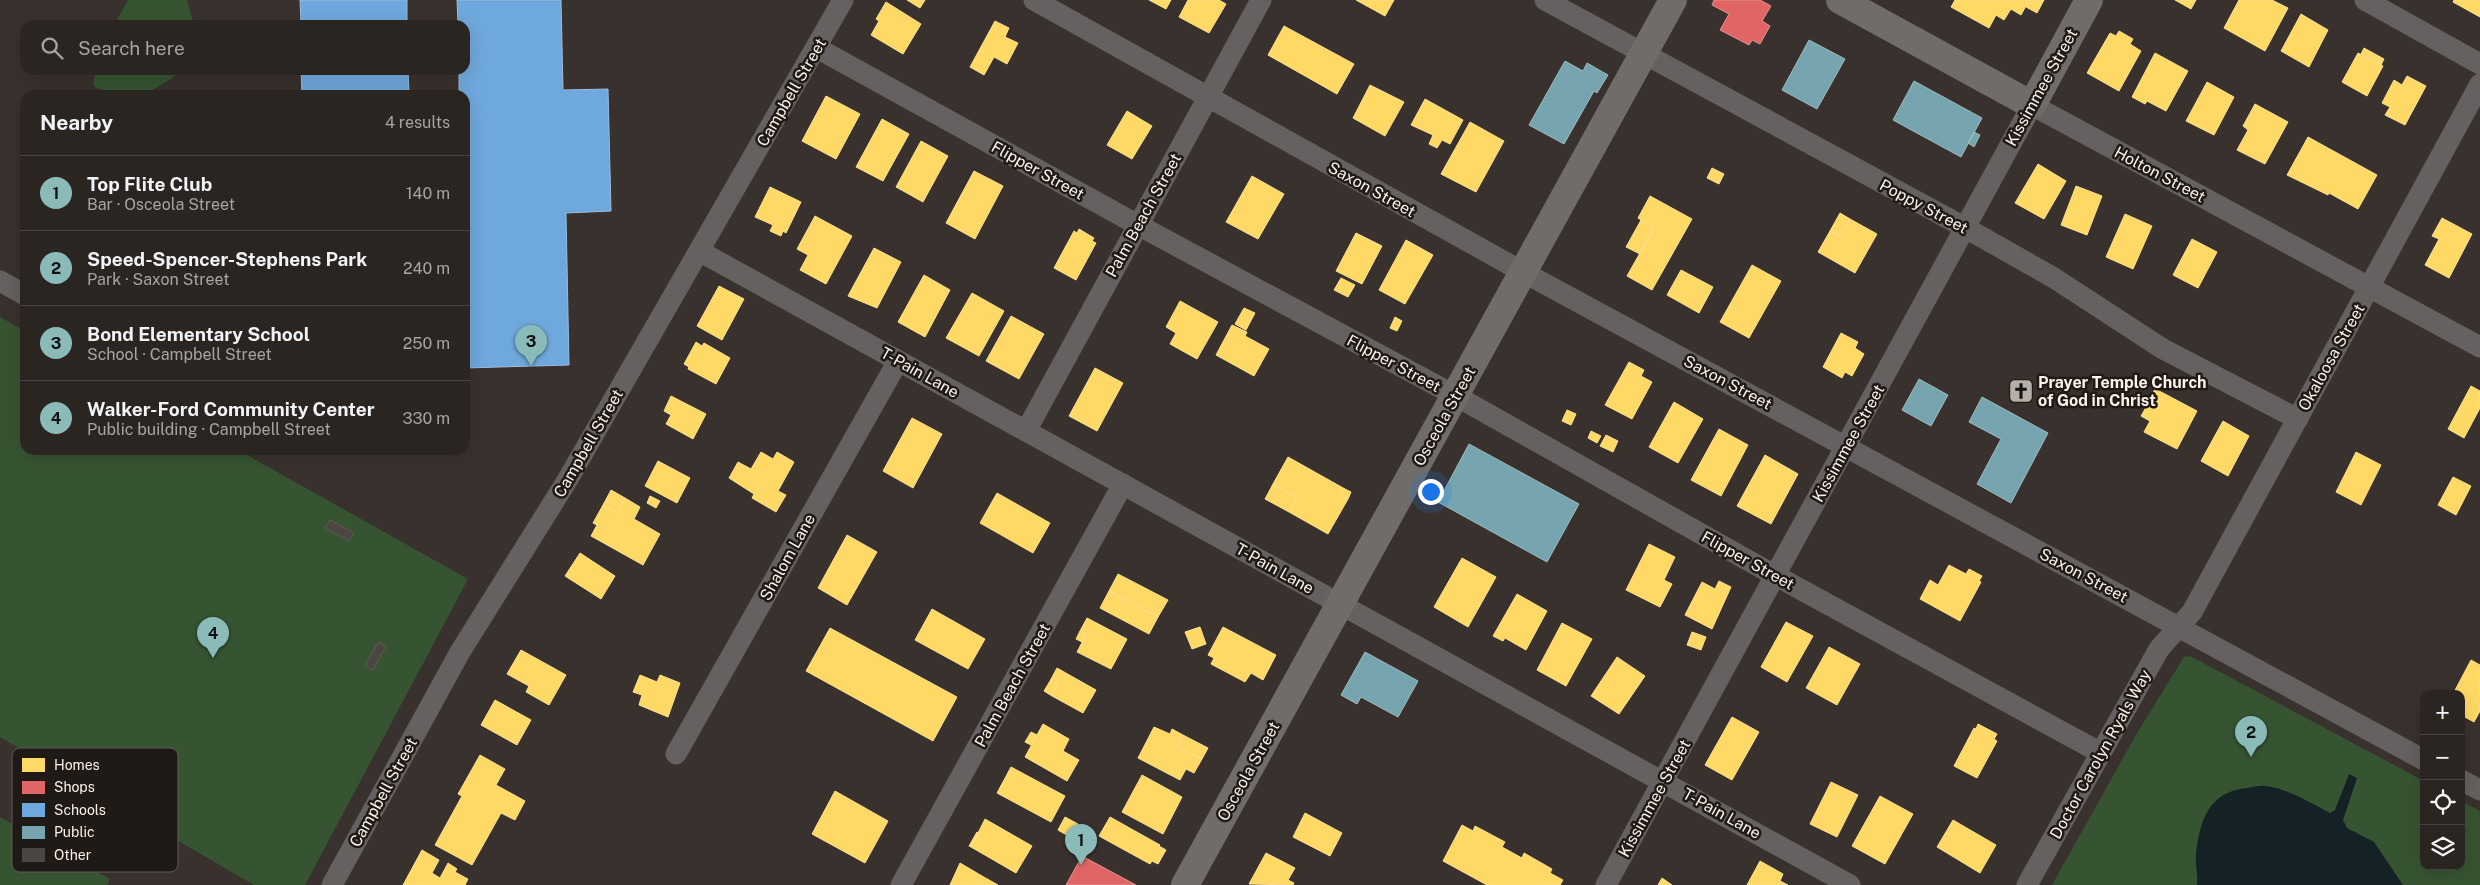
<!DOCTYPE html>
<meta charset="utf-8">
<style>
:root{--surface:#2b2522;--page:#37312f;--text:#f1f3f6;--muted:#a6a5a5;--line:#474240;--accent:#8bbbb9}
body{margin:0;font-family:"Public Sans",sans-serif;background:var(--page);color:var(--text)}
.controls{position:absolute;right:15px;bottom:15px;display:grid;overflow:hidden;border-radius:10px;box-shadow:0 5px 20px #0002}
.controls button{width:45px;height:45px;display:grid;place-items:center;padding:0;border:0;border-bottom:1px solid var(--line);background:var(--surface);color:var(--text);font:25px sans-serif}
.you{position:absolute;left:1430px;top:491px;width:18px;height:18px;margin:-12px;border:4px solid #fff;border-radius:50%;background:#1a73e8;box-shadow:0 0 0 8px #1a73e833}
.badge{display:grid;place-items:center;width:32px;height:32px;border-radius:50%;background:var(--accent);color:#111;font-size:16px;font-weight:700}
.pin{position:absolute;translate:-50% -41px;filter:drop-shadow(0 1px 2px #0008)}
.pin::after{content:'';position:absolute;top:26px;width:18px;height:15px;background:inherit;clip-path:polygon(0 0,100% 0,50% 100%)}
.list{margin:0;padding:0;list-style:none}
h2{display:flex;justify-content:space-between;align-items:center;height:65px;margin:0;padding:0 20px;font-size:21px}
h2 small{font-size:16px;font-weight:400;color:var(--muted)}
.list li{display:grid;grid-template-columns:32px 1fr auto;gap:15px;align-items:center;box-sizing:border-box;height:75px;padding:0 20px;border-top:1px solid var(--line)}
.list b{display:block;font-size:19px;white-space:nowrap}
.list p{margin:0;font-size:16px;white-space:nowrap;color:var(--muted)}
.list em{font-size:16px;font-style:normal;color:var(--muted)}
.icon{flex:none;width:28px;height:28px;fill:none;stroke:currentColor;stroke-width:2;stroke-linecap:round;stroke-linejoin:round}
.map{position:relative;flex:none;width:2480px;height:885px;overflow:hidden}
.search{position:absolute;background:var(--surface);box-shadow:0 5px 20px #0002;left:20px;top:20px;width:450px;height:55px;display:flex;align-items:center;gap:12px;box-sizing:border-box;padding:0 18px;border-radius:15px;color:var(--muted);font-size:19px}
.panel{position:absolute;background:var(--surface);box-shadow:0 5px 20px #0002;left:20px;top:90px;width:450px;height:365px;border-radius:15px}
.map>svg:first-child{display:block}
</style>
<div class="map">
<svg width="2480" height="885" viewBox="0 0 2480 885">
<rect width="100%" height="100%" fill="#39312d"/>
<path fill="#375432" d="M128,0H187L194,25H114Z
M96,70H180C175,77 168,81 161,85C136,101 123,95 96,88L93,83Z
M0,317L25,331V450H238L468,579L305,885H254L0,737Z
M2190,656L2424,781V866H2461V801L2480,811V885H2052L2137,733L2184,657Z
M0,817L110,879L107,885H0Z"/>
<path fill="#142226" d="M2349,774L2357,778L2343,820L2347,828L2374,842L2403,885H2197C2198,875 2195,864 2196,854C2200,819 2209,792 2247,788C2253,787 2260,785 2266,786C2288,789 2311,803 2330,813L2335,810Z"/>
<path fill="#ffd966" stroke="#fee08e" d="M907,0H925L920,8Z
M1149,0H1171L1166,9Z
M1188,0H1219L1226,4L1209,33L1179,17Z
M1356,0H1394L1385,16Z
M1955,0H2029L2021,15L2011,9L2004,20L1996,15L1989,28L1951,7Z
M2029,0H2044L2037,13L2026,7Z
M2175,0H2196L2191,9Z
M2239,0H2272L2288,8L2265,51L2224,28Z
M2454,0H2480V17L2453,2Z
M886,2L921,24L903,54L871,35L879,21L876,19Z
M2301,14L2328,30L2309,67L2281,51Z
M995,21L1009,28L1005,37L1018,43L1007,64L994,57L984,75L970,67Z
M1284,26L1354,64L1337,94L1268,55Z
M2119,31L2133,39L2130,44L2141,51L2119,91L2087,73L2110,33L2116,36Z
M2364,48L2384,59L2381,65L2361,54Z
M2155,53L2188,71L2166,111L2147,101L2145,104L2132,97Z
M2358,53L2383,66L2367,96L2342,82Z
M2407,76L2426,86L2405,125L2385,115L2390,107L2382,103L2394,80L2402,85Z
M2207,82L2234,97L2214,135L2186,121Z
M1370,85L1404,102L1385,136L1353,118Z
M826,96L860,114L836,159L802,141Z
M1425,99L1463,120L1450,144L1442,140L1437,148L1429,144L1433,135L1411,125Z
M2255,104L2288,122L2265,164L2237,150L2248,130L2243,126Z
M1127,111L1152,126L1132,159L1107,145Z
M882,119L909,134L883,181L856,167Z
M1470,122L1504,141L1476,192L1441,174Z
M2308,137L2377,175L2358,209L2329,193L2328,195L2287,175Z
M921,141L948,156L923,202L896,187Z
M2038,164L2066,181L2044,219L2015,203Z
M1712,168L1724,174L1719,184L1707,178Z
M974,171L1003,186L975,239L946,223Z
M1252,176L1284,194L1258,239L1226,222Z
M2076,186L2102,196L2087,235L2061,225Z
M770,187L801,202L786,233L783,231L781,236L770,231L773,225L755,217Z
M1650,196L1692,219L1652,290L1627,276L1654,228L1638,218Z
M1840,213L1850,219L1841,236L1830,231Z
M2125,214L2152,226L2133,269L2106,257Z
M815,216L852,236L826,284L800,270L808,255L797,249Z
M2442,218L2472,234L2449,278L2425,265L2439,239L2432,236Z
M1850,219L1877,234L1855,273L1818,252L1830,231L1841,236Z
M1641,220L1654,228L1640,254L1626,247Z
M1079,229L1094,238L1092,241L1096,243L1076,280L1054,268L1074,231L1077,233Z
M1356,233L1382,246L1362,284L1336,271Z
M2192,239L2217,252L2198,288L2173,275Z
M1406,240L1433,255L1405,304L1379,290Z
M874,248L901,262L877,308L848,296Z
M1752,265L1781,281L1749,338L1720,322Z
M1681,270L1713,287L1699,313L1667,295Z
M924,275L950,290L925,337L898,322Z
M1341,278L1355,285L1348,297L1334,290Z
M719,286L744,299L722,340L697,326Z
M972,293L1004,311L979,356L946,338Z
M1180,301L1218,322L1197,359L1170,344L1176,333L1166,327Z
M1244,308L1255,313L1246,330L1235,324Z
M1011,316L1044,334L1019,379L986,361Z
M1395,317L1402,321L1397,331L1390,328Z
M1232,325L1247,332L1245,336L1269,349L1254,376L1216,355Z
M1841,333L1858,342L1855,348L1864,354L1852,376L1845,372L1842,378L1823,367Z
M696,342L702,346L704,343L730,358L716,384L688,369L689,367L684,364Z
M1629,362L1644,370L1641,376L1652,382L1632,419L1605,405Z
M1095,368L1123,383L1097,431L1069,416Z
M2471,386L2480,391V408L2464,438L2448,429Z
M2155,389L2165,394L2157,409L2148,404Z
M2165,394L2197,411L2177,449L2144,432L2150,421L2141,416L2148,404L2157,409Z
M671,396L706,414L693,439L666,424L671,415L664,411Z
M1674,402L1703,419L1678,463L1649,447Z
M1567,410L1576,414L1571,425L1562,421Z
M912,418L942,434L913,488L883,471Z
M2223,421L2249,436L2228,476L2201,461Z
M1719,429L1748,445L1721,496L1691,480Z
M1591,431L1601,436L1597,443L1588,438Z
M1606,435L1618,441L1613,452L1600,446Z
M761,452L773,459L777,452L794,462L778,491L786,495L776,512L752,498L754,494L729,478L738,462L751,469Z
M2356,452L2381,465L2361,505L2336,492Z
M1765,455L1798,474L1771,524L1737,506Z
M1288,457L1345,489L1341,496L1348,499L1328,534L1289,512L1297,498L1273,484Z
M658,461L690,478L677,503L645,486Z
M2453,477L2471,486L2456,515L2438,505Z
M1273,484L1297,498L1289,512L1265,499Z
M1345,489L1351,492L1348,499L1341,496Z
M611,490L625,498L617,513L603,505Z
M997,493L1050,523L1033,553L980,523Z
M650,496L660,501L656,508L647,503Z
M625,498L640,507L634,519L660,534L643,565L591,536L597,525L593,523L603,505L617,513Z
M847,535L877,552L847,605L818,588Z
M1649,544L1675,557L1664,580L1672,584L1660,607L1626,590Z
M580,553L615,576L601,599L565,576Z
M1462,558L1496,577L1468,627L1434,607Z
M1949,565L1966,574L1969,569L1982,576L1979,581L1981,582L1960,621L1920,599L1930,580L1938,585Z
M1118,574L1168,600L1158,617L1109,591Z
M1719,581L1731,587L1712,629L1685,615L1702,582L1715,589Z
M1109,591L1158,617L1149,634L1100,608Z
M1517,594L1547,611L1526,650L1505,638L1503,641L1493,636Z
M932,609L985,639L968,669L915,640Z
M1087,618L1127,639L1111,669L1077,652L1086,635L1080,631Z
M1786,622L1813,636L1787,682L1761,667Z
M1562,623L1592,639L1566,686L1537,670Z
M1200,627L1206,644L1192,649L1185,632Z
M1223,627L1276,655L1263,680L1251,673L1245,682L1211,664L1214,658L1208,655Z
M830,628L957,697L933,741L806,671Z
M1080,631L1086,635L1082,642L1076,639Z
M1692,632L1706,637L1701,650L1687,645Z
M1829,647L1860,664L1837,705L1806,688Z
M521,650L566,675L549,705L526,692L529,686L507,674Z
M1617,657L1645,676L1619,714L1591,696Z
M2471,660L2480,665V711L2474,722L2461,715V694H2453Z
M1057,668L1096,690L1083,713L1052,696L1058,685L1050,681Z
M640,675L657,682L660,675L680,683L668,717L639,705L642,695L633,692Z
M1050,681L1058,685L1052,696L1044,691Z
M495,700L531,720L517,745L481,725Z
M1732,717L1759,732L1732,780L1705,765Z
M1043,724L1069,739L1063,751L1079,760L1067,781L1025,757Z
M1978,724L1997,734L1994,739L1997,741L1977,778L1954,766L1974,728L1976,729Z
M1154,727L1170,734L1172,729L1183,735L1177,747L1202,759L1194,773L1186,769L1180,780L1138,758Z
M1031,732L1037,735L1031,745L1025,742Z
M1183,735L1208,748L1202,759L1177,747Z
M480,755L505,769L496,785L525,801L515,820L501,813L472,865L435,845L462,796L458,794Z
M1011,767L1065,796L1051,822L997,793Z
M1142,775L1182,797L1163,834L1122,812Z
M1831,782L1858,795L1837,837L1810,824Z
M835,791L888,821L865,863L812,834Z
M1880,796L1913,814L1885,864L1852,846Z
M1305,813L1342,833L1330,856L1293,837Z
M1065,817L1078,824L1070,837L1058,830Z
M1110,817L1160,845L1159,846L1166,850L1158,864L1152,861L1150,864L1099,836Z
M985,819L1032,846L1016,873L971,847Z
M1953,820L1996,845L1980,873L1937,847Z
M1462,825L1473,831L1475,826L1505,842L1502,847L1522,858L1524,853L1552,869L1550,873L1563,880L1560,885H1487L1443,861Z
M977,832L979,833L971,847L969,846Z
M422,850L439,860L432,873L440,878L448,863L457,869L455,872L468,879L465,885H403Z
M1266,853L1295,868L1288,880L1294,883L1293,885L1249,884Z
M1760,861L1783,874L1780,881L1788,885H1747Z
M960,863L982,876L998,885H950Z
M1662,878L1672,885H1658Z"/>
<path fill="#e06666" stroke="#e8908e" d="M1714,0H1760L1771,6L1762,21L1770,26L1760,44L1752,40L1749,45L1720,30L1729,14L1712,5Z
M1082,856L1136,885H1066Z"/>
<path fill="#6fa8dc" stroke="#99bee0" d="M300,0H407V25H301Z
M457,0H561L563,90L608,89L611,211L566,213L569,365L465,368V95H302L301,70H408L409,93L459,92V70H465V25H458Z"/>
<path fill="#76a5af" stroke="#9ebcc1" d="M1809,40L1845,59L1817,109L1782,90Z
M1565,61L1583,71L1587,63L1608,75L1597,93L1594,91L1564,144L1529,125Z
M1914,81L1982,118L1961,157L1893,120Z
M1974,132L1980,135L1974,147L1968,143Z
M1919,379L1948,395L1931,426L1902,410Z
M1982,397L2048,433L2011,503L1977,484L2001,439L1969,422Z
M1469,444L1579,504L1547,562L1438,502Z
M1365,652L1418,681L1398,717L1361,697L1357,704L1341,695Z"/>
<path fill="#4c4642" stroke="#605955" d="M330,520L354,533L349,541L325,528Z
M378,642L386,646L373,670L365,666Z"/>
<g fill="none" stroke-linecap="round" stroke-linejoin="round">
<path stroke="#646160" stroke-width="21" d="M1034,0L1523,272L2424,760
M1545,0L1964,227L2054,278L2163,349L2298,419
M2365,0L2480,64
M817,48L1138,225L1456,396L1776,576L2101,753
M699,251L1850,885
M0,281L25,295
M1026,431L1261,0
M676,754L898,361
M2461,780L2480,790
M332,885L460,652L568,479L843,0
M901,885L1123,484
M1606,885L2032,105L2480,347
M2027,885L2159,649L2192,612L2480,84"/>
<path stroke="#6f6c6a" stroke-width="28" d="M1840,0L2032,105L2089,0
M1185,885L1673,0"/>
</g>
<defs>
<symbol id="church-square" viewBox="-11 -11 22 22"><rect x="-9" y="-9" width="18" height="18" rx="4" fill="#b6aea8" stroke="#201a16"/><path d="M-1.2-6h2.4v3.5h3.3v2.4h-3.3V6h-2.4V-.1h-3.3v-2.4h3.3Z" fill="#111"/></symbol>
</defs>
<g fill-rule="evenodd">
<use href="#church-square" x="2007" y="377" width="28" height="28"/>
</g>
<g text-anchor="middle" stroke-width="5" stroke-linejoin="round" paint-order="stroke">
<g font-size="16" fill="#faf1eb" stroke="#201a16">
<text transform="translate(2041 87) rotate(-61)" y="6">Kissimmee Street</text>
<text transform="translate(791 92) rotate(-60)" y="6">Campbell Street</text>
<text transform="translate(1038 170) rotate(29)" y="6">Flipper Street</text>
<text transform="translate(2160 174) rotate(28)" y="6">Holton Street</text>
<text transform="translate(1372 189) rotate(29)" y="6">Saxon Street</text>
<text transform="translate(1924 206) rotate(28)" y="6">Poppy Street</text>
<text transform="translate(1143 215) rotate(-61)" y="6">Palm Beach Street</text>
<text transform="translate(2331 357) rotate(-61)" y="6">Okaloosa Street</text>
<text transform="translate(1394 363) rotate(28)" y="6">Flipper Street</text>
<text transform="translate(920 372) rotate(29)" y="6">T-Pain Lane</text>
<text transform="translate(1728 382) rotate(28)" y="6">Saxon Street</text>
<text transform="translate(1444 416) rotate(-61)" y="6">Osceola Street</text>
<text transform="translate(588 443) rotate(-60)" y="6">Campbell Street</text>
<text transform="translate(1848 443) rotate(-61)" y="6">Kissimmee Street</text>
<text transform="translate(787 557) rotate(-61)" y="6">Shalom Lane</text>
<text transform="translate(1748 560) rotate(29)" y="6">Flipper Street</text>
<text transform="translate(1275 568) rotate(29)" y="6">T-Pain Lane</text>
<text transform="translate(2084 575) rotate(28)" y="6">Saxon Street</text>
<text transform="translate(1012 685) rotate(-61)" y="6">Palm Beach Street</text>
<text transform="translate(2100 754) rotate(-61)" y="6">Doctor Carolyn Ryals Way</text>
<text transform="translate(1248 771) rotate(-61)" y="6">Osceola Street</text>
<text transform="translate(383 792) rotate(-61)" y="6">Campbell Street</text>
<text transform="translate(1654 798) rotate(-61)" y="6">Kissimmee Street</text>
<text transform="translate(1722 813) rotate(29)" y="6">T-Pain Lane</text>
</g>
<g font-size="16" font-weight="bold" fill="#faf1eb" stroke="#201a16" text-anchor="start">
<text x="2038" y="388">Prayer Temple Church<tspan x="2038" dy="18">of God in Christ</tspan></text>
</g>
</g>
<rect x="12" y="748" width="166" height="124" rx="8" fill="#201a16" stroke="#615a56" stroke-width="1"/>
<rect x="22" y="758" width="23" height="14" fill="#ffd966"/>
<rect x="22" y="781" width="23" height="13" fill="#e06666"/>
<rect x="22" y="803" width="23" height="14" fill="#6fa8dc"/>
<rect x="22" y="826" width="23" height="13" fill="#76a5af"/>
<rect x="22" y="848" width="23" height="14" fill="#4c4642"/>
<g font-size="14" fill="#faf1eb">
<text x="54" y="770">Homes</text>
<text x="54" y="792">Shops</text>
<text x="54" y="815">Schools</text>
<text x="54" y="837">Public</text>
<text x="54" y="860">Other</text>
</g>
</svg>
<div class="controls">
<button>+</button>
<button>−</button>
<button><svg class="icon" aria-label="locate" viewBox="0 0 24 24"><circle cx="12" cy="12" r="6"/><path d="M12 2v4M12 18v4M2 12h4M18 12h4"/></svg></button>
<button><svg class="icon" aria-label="layers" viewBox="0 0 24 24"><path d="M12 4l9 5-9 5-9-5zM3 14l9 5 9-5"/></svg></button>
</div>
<div class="you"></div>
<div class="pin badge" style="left:1081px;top:865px">1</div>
<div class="pin badge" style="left:2251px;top:757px">2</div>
<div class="pin badge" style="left:531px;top:366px">3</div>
<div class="pin badge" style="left:213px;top:658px">4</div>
<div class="search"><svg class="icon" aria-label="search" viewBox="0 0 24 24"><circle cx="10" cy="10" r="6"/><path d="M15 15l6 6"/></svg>Search here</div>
<section class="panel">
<h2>Nearby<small>4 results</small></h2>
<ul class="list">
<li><span class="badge">1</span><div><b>Top Flite Club</b><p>Bar · Osceola Street</p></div><em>140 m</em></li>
<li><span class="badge">2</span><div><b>Speed-Spencer-Stephens Park</b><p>Park · Saxon Street</p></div><em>240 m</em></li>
<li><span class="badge">3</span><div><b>Bond Elementary School</b><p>School · Campbell Street</p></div><em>250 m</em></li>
<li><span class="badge">4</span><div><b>Walker-Ford Community Center</b><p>Public building · Campbell Street</p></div><em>330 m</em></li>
</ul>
</section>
</div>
